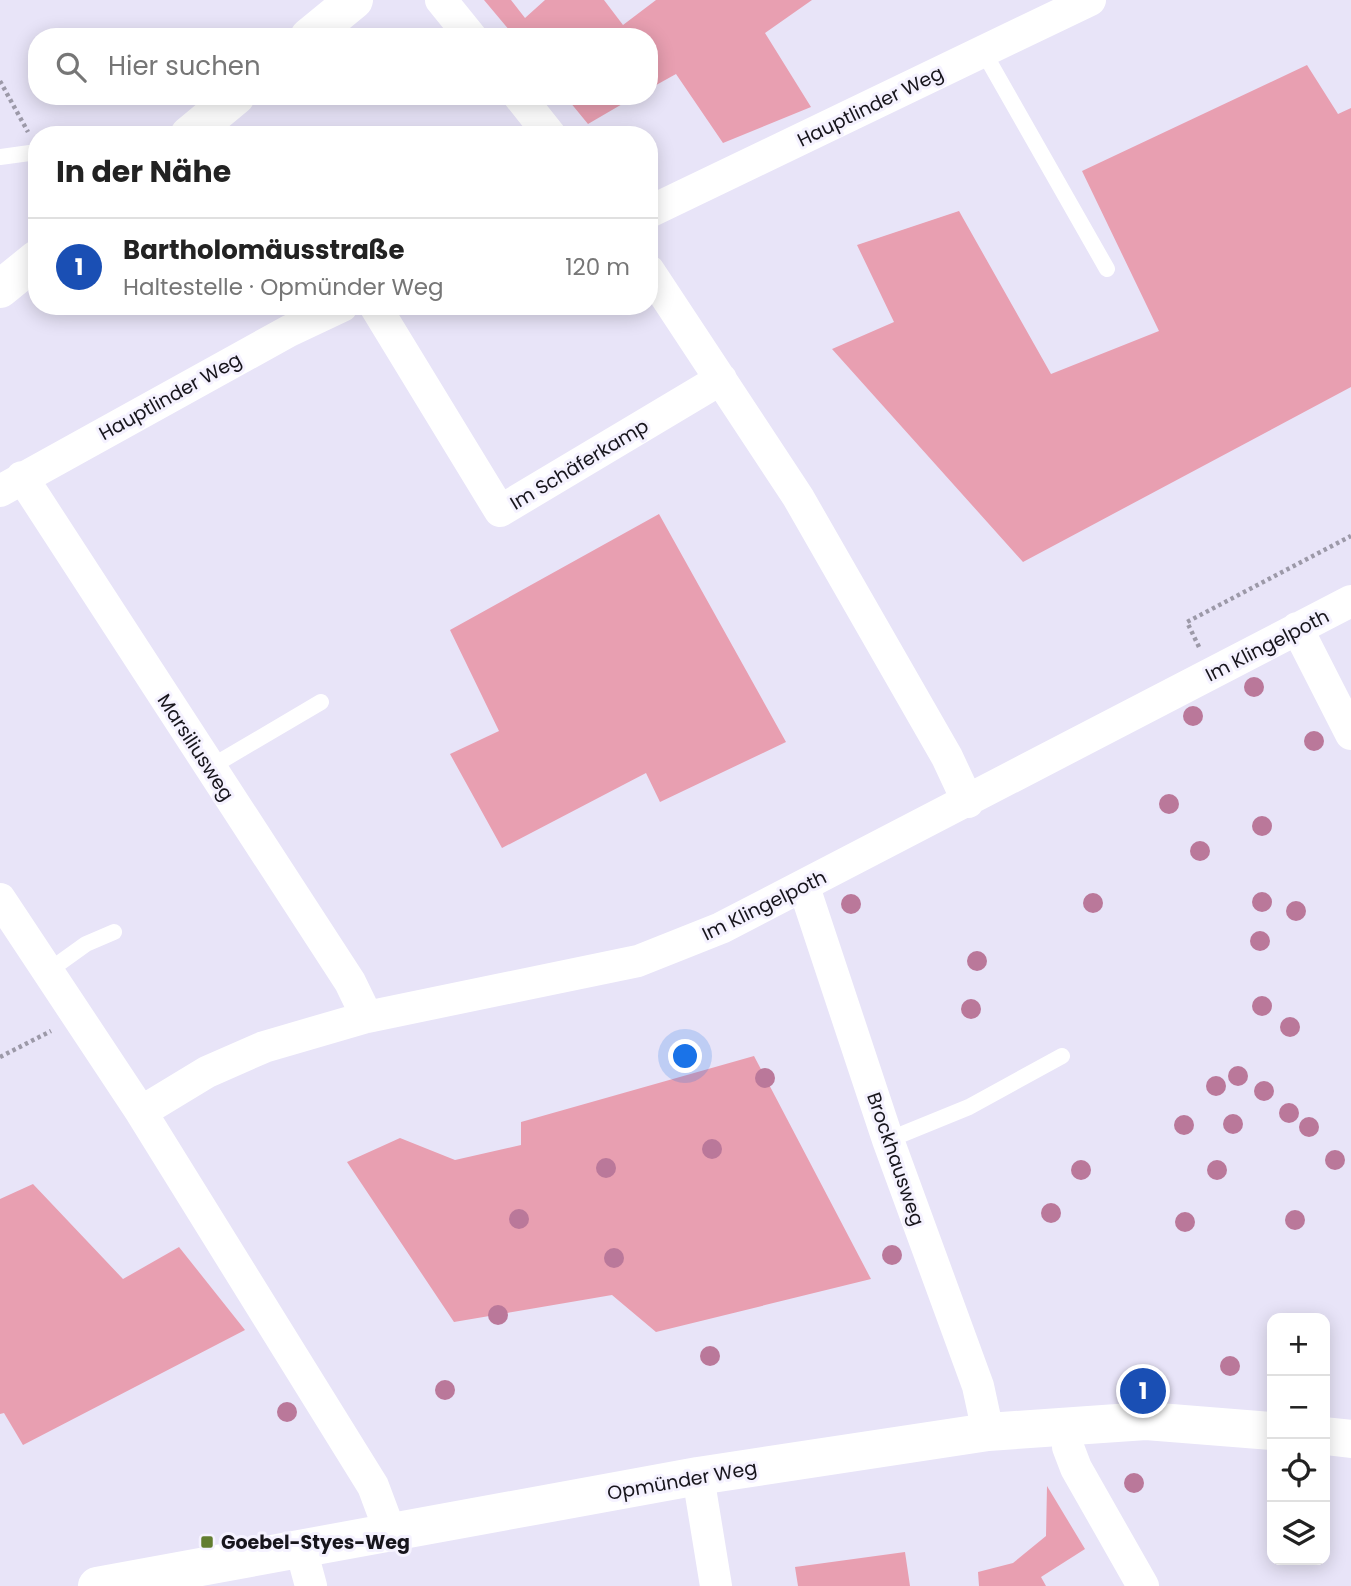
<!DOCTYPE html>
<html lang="de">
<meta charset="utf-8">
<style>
:root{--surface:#fff;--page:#f2f2f2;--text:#222;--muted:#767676;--line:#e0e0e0;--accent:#627d30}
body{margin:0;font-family:Poppins,sans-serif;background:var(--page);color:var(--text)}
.controls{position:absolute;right:21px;bottom:21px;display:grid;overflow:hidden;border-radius:14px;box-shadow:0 4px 18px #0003}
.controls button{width:63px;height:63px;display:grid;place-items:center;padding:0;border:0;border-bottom:2px solid var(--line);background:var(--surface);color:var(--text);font:35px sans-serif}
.you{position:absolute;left:686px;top:1057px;width:24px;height:24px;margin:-18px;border:5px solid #fff;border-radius:50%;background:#1a73e8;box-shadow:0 0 0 10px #1a73e833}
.badge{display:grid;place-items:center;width:46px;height:46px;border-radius:50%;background:var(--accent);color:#fff;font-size:23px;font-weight:700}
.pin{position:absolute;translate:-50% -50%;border:4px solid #fff;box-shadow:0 2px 7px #0006}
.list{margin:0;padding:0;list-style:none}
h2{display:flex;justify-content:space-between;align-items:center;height:91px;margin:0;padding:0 28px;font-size:30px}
h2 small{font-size:23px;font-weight:400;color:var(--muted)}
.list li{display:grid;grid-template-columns:46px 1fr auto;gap:21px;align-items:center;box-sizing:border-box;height:98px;padding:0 28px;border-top:2px solid var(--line)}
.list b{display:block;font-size:26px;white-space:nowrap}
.list p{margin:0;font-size:23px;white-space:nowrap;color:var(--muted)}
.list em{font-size:23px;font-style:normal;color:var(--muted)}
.icon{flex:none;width:38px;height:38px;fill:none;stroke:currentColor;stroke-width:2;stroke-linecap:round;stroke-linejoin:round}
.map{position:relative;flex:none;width:1351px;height:1586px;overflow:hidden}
.search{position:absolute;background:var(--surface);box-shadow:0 4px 18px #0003;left:28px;top:28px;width:630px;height:77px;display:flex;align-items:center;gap:18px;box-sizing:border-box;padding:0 24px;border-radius:28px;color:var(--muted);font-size:26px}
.panel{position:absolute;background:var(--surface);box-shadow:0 4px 18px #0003;left:28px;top:126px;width:630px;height:189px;border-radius:28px}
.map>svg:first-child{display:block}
</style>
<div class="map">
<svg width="1351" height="1586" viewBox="0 0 1351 1586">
<rect width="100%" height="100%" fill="#e8e4f8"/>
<path fill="#e89fb1" d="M484,0H511L525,18L545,0H604L623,25L656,0H812L765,33L811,107L723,143L676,74L649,89V37H515Z
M1307,65L1338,114L1351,108V387L1023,562L832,349L894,322L857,245L959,211L1051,374L1159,331L1082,171Z
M565,96H636L588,124Z
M659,514L786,742L660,802L646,773L502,848L450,754L499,731L450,630Z
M754,1056L871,1279L656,1332L612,1295L454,1322L347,1162L400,1138L455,1160L521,1145V1122Z
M33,1184L123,1279L179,1247L245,1330L23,1445L4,1413L0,1414V1199Z
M1047,1486L1085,1549L1041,1577L1046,1586H979L978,1572L1013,1563L1046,1536Z
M905,1552L910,1586H798L795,1567Z"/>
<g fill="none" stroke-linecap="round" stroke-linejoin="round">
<path stroke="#9c99a8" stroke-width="4.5" stroke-dasharray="3.5 3.5" stroke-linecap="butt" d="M0,81L28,132
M1199,647L1187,622L1351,536
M0,1057L51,1031"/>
<path stroke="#fff" stroke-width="16" d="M983,51L1107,269
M0,157L37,152
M209,768L321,702
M47,972L86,944L114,932
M888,1140L969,1107L1062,1056"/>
<path stroke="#fff" stroke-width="32" d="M441,0L471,37
M519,96L550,135
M649,212L1090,0
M649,271L798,497L947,757L968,802
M375,306L500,511L721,379
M22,477L350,982L367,1017
M0,491L289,331L342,306
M1297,628L1351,734
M804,887L888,1140L978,1386L988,1432
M0,899L141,1112L373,1486L391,1534
M141,1112L207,1072L264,1047L367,1017L638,961L721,928L1351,601
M1069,1425L1068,1447L1076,1468L1143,1586
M698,1476L716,1586
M301,1549L311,1586"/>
<path stroke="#fff" stroke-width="38" d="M309,37L354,0
M189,135L236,96
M0,289L37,259
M1325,1436L1351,1439
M97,1586L698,1476L988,1432L1146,1421L1272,1431"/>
</g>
<g fill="#ba789a">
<circle cx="1254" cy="687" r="10"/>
<circle cx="1193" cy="716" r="10"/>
<circle cx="1314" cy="741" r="10"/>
<circle cx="1169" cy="804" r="10"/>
<circle cx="1262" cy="826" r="10"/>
<circle cx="1200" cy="851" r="10"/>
<circle cx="1262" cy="902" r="10"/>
<circle cx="1093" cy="903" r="10"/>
<circle cx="851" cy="904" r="10"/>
<circle cx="1296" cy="911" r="10"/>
<circle cx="1260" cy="941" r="10"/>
<circle cx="977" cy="961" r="10"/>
<circle cx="1262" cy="1006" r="10"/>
<circle cx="971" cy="1009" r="10"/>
<circle cx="1290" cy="1027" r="10"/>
<circle cx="1238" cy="1076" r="10"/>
<circle cx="765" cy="1078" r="10"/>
<circle cx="1216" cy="1086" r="10"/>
<circle cx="1264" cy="1091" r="10"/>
<circle cx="1289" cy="1113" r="10"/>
<circle cx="1233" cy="1124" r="10"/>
<circle cx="1184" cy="1125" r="10"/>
<circle cx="1309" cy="1127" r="10"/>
<circle cx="712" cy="1149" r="10"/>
<circle cx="1335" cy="1160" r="10"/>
<circle cx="606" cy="1168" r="10"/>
<circle cx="1081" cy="1170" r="10"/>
<circle cx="1217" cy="1170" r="10"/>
<circle cx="1051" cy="1213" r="10"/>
<circle cx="519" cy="1219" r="10"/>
<circle cx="1295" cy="1220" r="10"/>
<circle cx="1185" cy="1222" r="10"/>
<circle cx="892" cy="1255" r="10"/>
<circle cx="614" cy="1258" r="10"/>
<circle cx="498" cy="1315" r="10"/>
<circle cx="710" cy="1356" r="10"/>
<circle cx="1230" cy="1366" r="10"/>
<circle cx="445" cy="1390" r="10"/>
<circle cx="287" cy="1412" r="10"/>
<circle cx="1134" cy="1483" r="10"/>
</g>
<rect fill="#627d30" stroke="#f5f2ff" stroke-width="2.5" x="200" y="1535" width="14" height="14" rx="3.5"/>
<g text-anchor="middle" stroke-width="6" stroke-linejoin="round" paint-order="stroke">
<g font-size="19" fill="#17151c" stroke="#f5f2ff">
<text transform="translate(870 106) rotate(-26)" y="7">Hauptlinder Weg</text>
<text transform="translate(170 396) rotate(-29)" y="7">Hauptlinder Weg</text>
<text transform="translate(579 464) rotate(-31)" y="7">Im Schäferkamp</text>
<text transform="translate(1267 645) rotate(-27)" y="7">Im Klingelpoth</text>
<text transform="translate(196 747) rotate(57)" y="7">Marsiliusweg</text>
<text transform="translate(764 905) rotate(-26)" y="7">Im Klingelpoth</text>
<text transform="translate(896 1159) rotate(71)" y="7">Brockhausweg</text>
<text transform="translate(682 1480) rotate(-10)" y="7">Opmünder Weg</text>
</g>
<g font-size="19" font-weight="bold" fill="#17151c" stroke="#f5f2ff" text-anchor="start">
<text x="221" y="1549">Goebel-Styes-Weg</text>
</g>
</g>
</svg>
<div class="controls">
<button>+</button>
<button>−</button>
<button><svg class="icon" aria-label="locate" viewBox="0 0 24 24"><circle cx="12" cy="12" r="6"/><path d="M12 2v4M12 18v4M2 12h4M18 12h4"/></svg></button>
<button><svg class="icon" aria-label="layers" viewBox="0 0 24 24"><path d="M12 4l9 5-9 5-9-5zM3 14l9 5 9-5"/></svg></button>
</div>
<div class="you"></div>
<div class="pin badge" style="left:1143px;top:1391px;background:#1a4fb4">1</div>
<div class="search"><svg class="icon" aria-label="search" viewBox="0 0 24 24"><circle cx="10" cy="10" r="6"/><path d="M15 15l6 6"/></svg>Hier suchen</div>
<section class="panel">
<h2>In der Nähe<small></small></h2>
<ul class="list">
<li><span class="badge" style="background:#1a4fb4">1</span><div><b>Bartholomäusstraße</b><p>Haltestelle · Opmünder Weg</p></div><em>120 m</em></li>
</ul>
</section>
</div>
